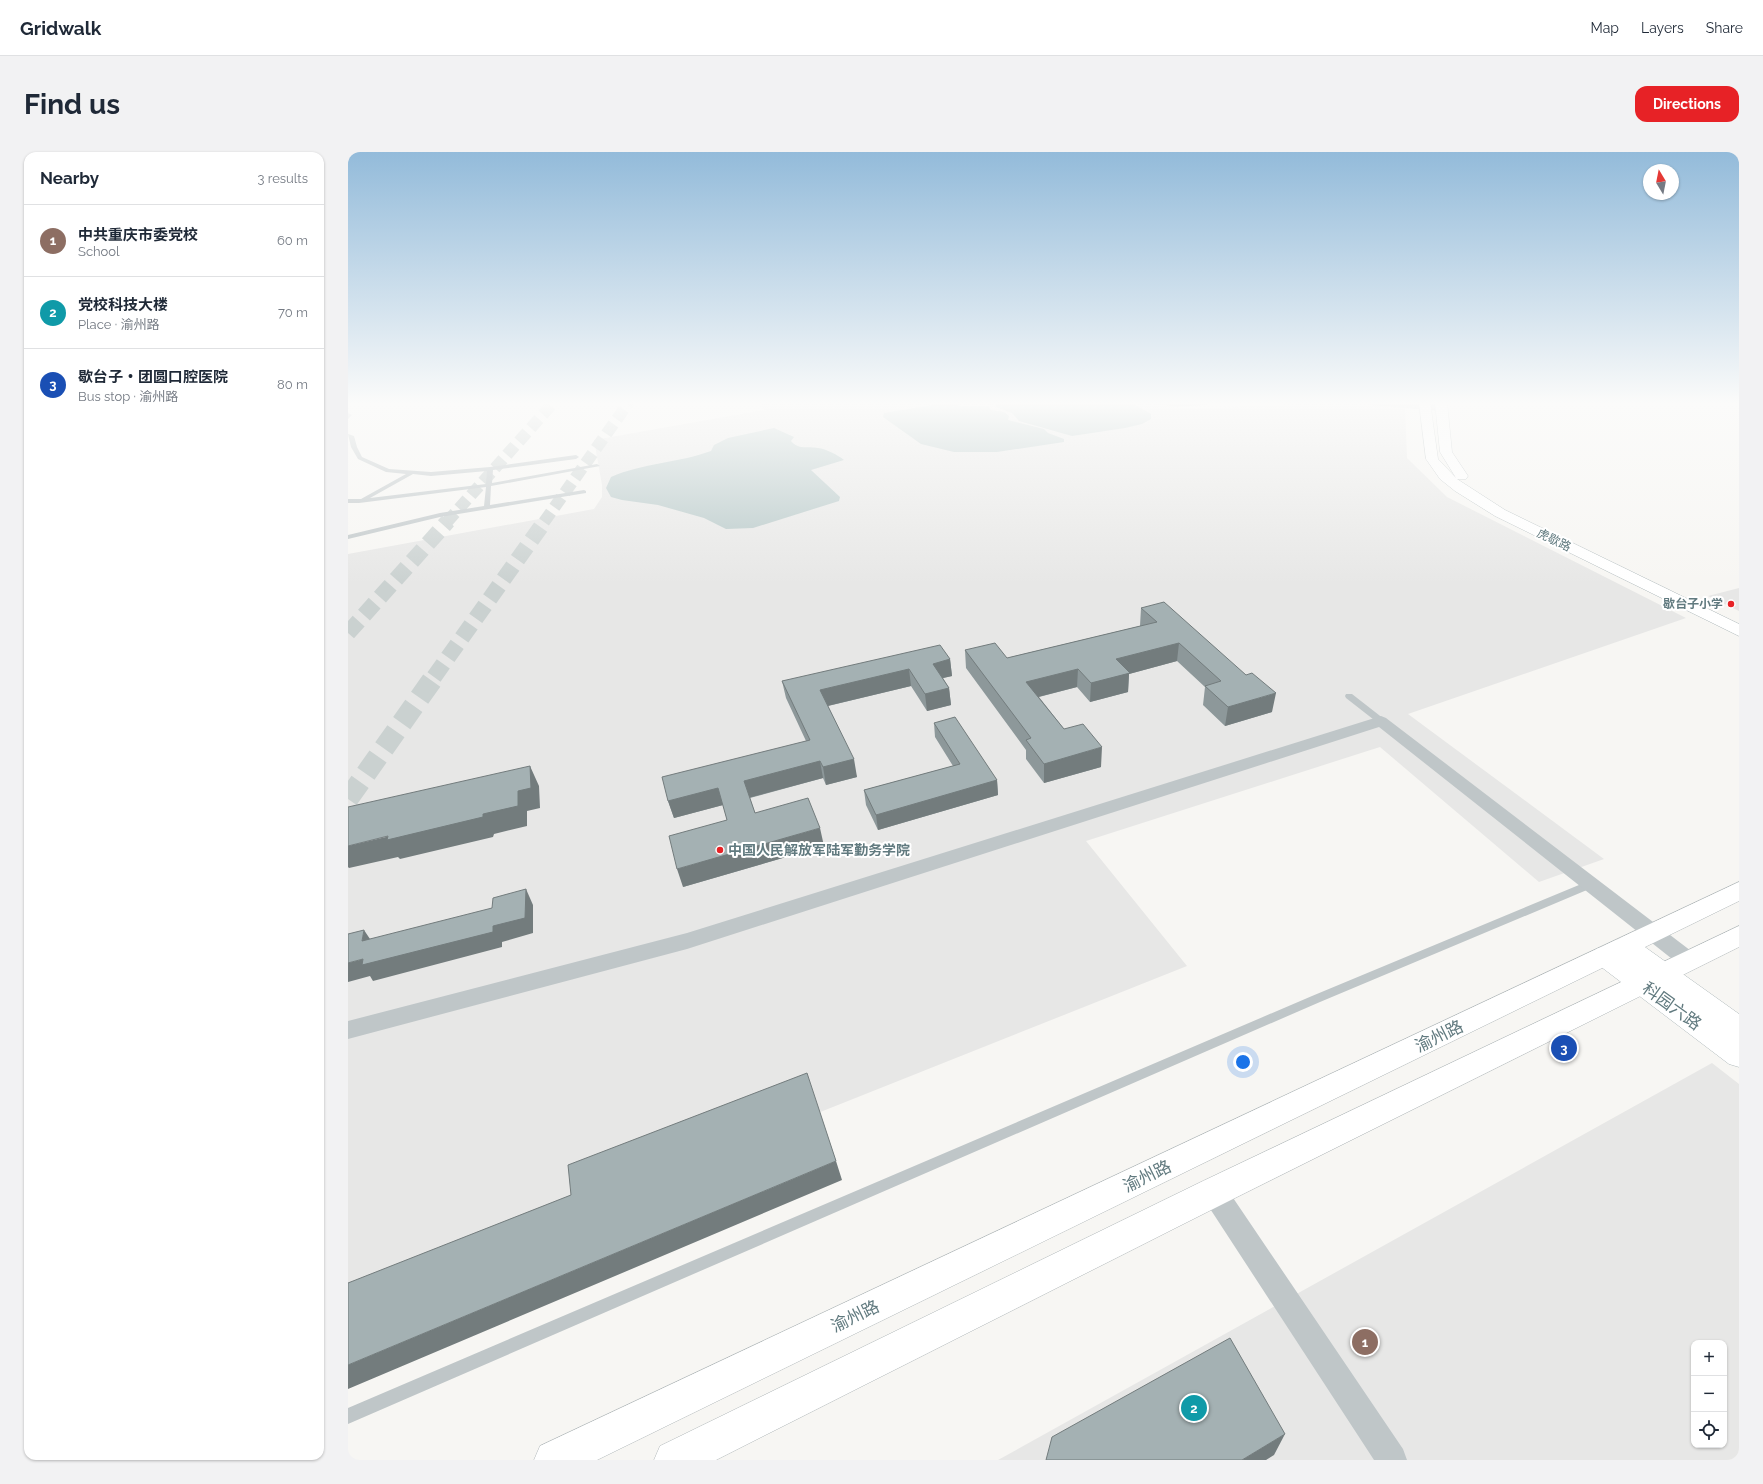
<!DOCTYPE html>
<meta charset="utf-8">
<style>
:root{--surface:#fff;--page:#f2f2f3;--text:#1f2937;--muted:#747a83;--line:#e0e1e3;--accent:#e72226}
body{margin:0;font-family:Raleway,"Noto Sans SC",sans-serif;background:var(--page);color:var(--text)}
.controls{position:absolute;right:12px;bottom:12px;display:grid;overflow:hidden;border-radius:8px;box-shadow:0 1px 3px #0004}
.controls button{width:36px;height:36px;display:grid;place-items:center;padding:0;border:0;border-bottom:1px solid var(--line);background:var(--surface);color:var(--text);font:20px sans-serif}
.compass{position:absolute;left:1295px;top:12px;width:36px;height:36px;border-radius:50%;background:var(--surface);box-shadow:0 1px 3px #0004;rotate:350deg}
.you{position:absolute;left:895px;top:910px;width:14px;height:14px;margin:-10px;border:3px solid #fff;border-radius:50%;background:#1a73e8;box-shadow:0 0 0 6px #1a73e833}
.badge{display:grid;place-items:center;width:26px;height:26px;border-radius:50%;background:var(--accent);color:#fff;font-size:13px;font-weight:700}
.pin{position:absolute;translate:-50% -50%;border:2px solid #fff;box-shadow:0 1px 4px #0006}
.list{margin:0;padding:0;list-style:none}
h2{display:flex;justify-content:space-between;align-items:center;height:52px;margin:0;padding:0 16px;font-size:17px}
h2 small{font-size:13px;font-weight:400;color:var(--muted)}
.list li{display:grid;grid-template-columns:26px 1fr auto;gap:12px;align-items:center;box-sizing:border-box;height:72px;padding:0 16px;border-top:1px solid var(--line)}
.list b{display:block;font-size:15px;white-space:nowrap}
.list p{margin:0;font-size:13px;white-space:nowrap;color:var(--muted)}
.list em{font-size:13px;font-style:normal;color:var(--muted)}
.icon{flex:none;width:22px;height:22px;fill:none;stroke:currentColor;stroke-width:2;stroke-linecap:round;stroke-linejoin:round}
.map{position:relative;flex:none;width:1391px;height:1308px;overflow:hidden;border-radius:12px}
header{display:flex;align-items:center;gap:24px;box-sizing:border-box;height:56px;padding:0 20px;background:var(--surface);border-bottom:1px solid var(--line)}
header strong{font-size:19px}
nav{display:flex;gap:22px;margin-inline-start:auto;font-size:14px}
.intro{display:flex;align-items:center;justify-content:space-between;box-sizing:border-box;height:96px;padding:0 24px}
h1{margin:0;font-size:28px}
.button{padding:10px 18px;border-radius:12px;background:var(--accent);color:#fff;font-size:14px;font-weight:700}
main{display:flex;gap:24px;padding:0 24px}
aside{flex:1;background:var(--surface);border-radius:12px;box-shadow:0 1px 3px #0004}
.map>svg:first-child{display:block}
</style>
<header>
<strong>Gridwalk</strong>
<nav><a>Map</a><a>Layers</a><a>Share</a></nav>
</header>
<div class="intro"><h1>Find us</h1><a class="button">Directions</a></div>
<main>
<aside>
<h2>Nearby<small>3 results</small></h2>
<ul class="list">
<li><span class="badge" style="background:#8d6e63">1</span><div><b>中共重庆市委党校</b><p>School</p></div><em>60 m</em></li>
<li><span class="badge" style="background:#0f9aa8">2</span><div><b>党校科技大楼</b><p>Place · 渝州路</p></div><em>70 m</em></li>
<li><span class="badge" style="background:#1a4fb4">3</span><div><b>歇台子‧团圆口腔医院</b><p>Bus stop · 渝州路</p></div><em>80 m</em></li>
</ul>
</aside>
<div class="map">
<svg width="1391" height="1308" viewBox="0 0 1391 1308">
<rect width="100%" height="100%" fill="#f7f6f3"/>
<path fill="#e7e7e6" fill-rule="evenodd" d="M411,250H808L819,254L848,257L985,250L1057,255L1059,306L1099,345L1338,466L1060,562L1256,707L1191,730L1032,595L738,689L839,814L0,1148V402L246,357L254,345V333L246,288L416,258Z
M1391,436V459L1360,444Z
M1364,911L1391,932V1308H650ZM1346,1191H1376V1293H1346Z"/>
<path fill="#b4c6c6" d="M603,250L612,254H641L643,258L656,260L661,264L660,268L696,277L700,281L716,287V290L649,300H606L573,292L535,265L536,261Z
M647,250H782L803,262V267L794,272L777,276L724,284L671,269L664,261L648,255Z
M426,276L446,285L443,289C450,298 460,294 470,296C478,297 490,303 496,308L463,318L492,345L491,349L405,376L378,377L356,366L310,353L274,348L263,345L258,336L263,325C295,311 330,311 363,299L366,293L380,286Z"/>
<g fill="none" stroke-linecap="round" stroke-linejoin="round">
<path stroke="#cad1d0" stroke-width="12" stroke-dasharray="12 6" stroke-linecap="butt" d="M99,370L206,250
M196,370L281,250"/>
<path stroke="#cad1d0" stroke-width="16" stroke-dasharray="16 8" stroke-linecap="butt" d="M0,481L100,369
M86,525L197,369"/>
<path stroke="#cad1d0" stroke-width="21" stroke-dasharray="21 10" stroke-linecap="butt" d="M0,647L87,524"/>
<defs>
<path id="secondary" d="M1071,250H1082L1090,307L1108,326L1092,300L1087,250H1099L1104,300L1120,324L1118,327H1109L1157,358L1391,472V484L1147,364L1107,339L1092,327L1078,307Z
M1278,785L1287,788L1391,862V915L1381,912L1248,811L1244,804L1248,797L1257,794L1266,797L1265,795L1269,788Z"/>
<path id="primary" d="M1391,730V749L249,1308H186L192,1294Z
M1391,774V795L877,1051L368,1308H306L312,1294L855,1029Z"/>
</defs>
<use href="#secondary" stroke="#afb9bb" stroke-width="1"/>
<use href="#primary" stroke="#b1b8ba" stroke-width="1"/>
<path fill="#bfc6c8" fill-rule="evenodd" d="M0,261L4,263L0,267Z
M0,282L6,284L9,295L14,305L41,317L83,320L142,315L228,303L231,305L228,307L145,318L144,331L249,312L252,314L143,334L142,353L236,338L238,339V341L92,365L0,387V383L92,361L136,354L138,335L11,351H0V347H13L58,322L38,320L10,307L3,295ZM139,319L138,332L22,346L65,322L83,324Z
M998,542H1004L1036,567L1037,569L1036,571H1030L998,546L997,544Z
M1243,728L1246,729L1248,732L1246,735L972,850L0,1272V1256L964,844Z"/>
<path fill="#bfc6c8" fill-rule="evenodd" d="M811,250H863L859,253L827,255L812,252Z
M1017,250H1050L1093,253L1097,256L1093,259L1021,253Z
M1033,564L1038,566L1347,802L1350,808L1347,814L1340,816L1333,814L1031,575L339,797L0,887V869L339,781Z
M866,1028L875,1031L1055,1297L1059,1308H1026L857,1049L854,1040L857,1031Z"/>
<use href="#secondary" fill="#fff" fill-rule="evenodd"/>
<use href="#primary" fill="#fff" fill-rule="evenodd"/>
</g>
<path fill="#8d989a" d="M793,456L924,560L877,574L855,553L857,535L829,509L781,522L780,540L742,550L729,535L691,545L716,577L753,615L696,631L678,607V598L618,516L617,498L659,506L792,474Z
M602,507L604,524L595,526L601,536L603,553L579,559L563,534L480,554L509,625L478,633L475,626L402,646L407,661L476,694L335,735L379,668L375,653L326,666L320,649L458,589L438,546L434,529Z
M586,571L649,628L650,643L530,678L518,653L516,638L605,614L587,585Z"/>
<path fill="#737c7d" d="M831,491L829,509L781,522L780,540L742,550L743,531L768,507Z
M602,507L604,524L586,528L585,512Z
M561,517L563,534L475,555L472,538Z
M730,517L729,535L678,548V530Z
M601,536L603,553L579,559L577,542Z
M928,541L924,560L877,574L880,555Z
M754,595L753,615L696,631V612Z
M506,607L509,625L478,633L475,615Z
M472,609L475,626L400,646L396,629Z
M182,614L191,634L192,656L179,659V674L146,682L145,685L52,707L50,705L1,716L0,715V694L135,662L170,639Z
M649,628L650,643L530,678L528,663Z
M370,636L375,653L326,666L320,649Z
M472,676L476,694L335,735L329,717Z
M178,737L185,753V781L154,790V795L25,829L22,824L0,830V811L145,774Z
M16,778L26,793L14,789Z
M488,1009L494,1028L0,1237V1213Z
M937,1282L926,1303L918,1308H894Z"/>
<path fill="#a4b1b3" stroke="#737c7d" d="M816,450L898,523L904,521L928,541L880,555L857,534L873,529L831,491L768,507L782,521L743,531L730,517L678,530L716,577L735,572L754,595L696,612L678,588L683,586L617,498L647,491L659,506L809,470L793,456Z
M592,493L602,507L585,512L601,536L577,542L561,517L472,538L506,607L475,615L472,609L396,629L407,661L460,646L472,676L329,717L321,684L379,668L370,636L320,649L314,625L462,588L434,529Z
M607,565L649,628L528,663L516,638L612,612L586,571Z
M182,614L183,636L170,639V654L135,662V665L39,688L40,684L0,694V655Z
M178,737L177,766L145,774V780L14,813L15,807L0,811V782L16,778L14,789L144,756L145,746Z
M459,921L488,1009L0,1213V1131L223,1043L220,1013Z
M882,1186L937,1282L894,1308H698L704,1285Z"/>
<linearGradient id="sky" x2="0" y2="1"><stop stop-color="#93bbda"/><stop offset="0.58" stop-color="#fbfbfa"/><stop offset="1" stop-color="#fbfbfa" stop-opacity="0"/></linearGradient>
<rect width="1391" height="433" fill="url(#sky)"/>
<g fill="#e72226" stroke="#fff" stroke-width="1.5">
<circle cx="1383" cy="452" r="4"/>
<circle cx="372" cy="698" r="4"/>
</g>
<g text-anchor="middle" stroke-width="4" stroke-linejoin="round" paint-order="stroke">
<g font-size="12" fill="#617a7f" stroke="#fff">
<text transform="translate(1206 388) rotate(26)" y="4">虎歇路</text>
</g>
<g font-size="12" font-weight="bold" fill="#617a7f" stroke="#fff" text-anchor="end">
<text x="1375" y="456">歇台子小学</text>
</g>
<g font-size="14" font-weight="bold" fill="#617a7f" stroke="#fff" text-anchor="start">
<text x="380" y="703">中国人民解放军陆军勤务学院</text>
</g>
<g font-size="17" fill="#617a7f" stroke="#fff">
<text transform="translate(1324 854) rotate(36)" y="6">科园六路</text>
<text transform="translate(1091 884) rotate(-26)" y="6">渝州路</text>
<text transform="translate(799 1024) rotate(-26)" y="6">渝州路</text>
<text transform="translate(507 1164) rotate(-26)" y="6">渝州路</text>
</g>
</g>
</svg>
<div class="controls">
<button>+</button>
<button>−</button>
<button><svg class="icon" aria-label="locate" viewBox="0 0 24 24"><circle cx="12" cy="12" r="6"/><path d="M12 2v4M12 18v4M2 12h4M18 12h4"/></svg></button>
</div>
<svg class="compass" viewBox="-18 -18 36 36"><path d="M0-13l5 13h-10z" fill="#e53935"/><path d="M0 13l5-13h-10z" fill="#747a83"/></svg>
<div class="you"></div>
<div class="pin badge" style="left:1017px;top:1190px;background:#8d6e63">1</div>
<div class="pin badge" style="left:846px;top:1256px;background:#0f9aa8">2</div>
<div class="pin badge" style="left:1216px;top:896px;background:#1a4fb4">3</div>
</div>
</main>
